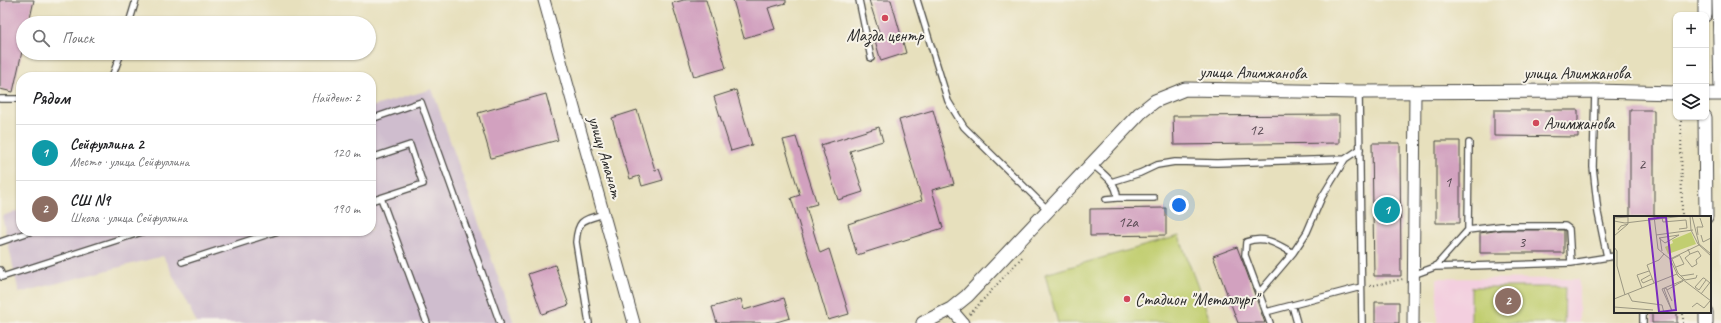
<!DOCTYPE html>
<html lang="ru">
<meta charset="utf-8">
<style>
:root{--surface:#fff;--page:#f2f2f2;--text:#202124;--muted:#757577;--line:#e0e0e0;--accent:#0f766e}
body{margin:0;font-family:Caveat,sans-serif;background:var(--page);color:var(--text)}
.controls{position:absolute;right:12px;top:12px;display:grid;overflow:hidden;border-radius:8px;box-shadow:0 1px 3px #0004}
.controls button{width:36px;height:36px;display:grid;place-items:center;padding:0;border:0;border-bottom:1px solid var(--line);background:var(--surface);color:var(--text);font:20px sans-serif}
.you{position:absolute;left:1179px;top:205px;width:14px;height:14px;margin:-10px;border:3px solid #fff;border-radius:50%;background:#1a73e8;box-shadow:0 0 0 6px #1a73e833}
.badge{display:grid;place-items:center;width:26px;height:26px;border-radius:50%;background:var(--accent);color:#fff;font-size:13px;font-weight:700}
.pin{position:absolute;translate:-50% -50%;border:2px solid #fff;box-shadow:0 1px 4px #0006}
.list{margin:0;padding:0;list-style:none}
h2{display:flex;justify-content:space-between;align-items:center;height:52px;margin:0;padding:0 16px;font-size:17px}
h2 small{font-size:13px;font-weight:400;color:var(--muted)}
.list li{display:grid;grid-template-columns:26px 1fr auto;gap:12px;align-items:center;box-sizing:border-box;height:56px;padding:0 16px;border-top:1px solid var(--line)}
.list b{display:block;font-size:15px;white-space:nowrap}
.list p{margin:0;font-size:13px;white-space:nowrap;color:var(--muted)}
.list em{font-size:13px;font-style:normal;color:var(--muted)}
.icon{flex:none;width:22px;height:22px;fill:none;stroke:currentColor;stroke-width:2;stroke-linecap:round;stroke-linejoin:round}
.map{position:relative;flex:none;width:1721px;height:323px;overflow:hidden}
.search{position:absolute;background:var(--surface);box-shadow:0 1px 3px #0004;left:16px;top:16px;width:360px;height:44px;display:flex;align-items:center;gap:10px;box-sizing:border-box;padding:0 14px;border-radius:22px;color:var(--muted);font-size:15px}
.panel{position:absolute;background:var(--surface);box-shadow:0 1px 3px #0004;left:16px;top:72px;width:360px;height:164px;border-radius:16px}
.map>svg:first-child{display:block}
</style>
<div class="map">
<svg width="1721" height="323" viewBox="0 0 1721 323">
<rect width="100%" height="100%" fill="#f7f3e8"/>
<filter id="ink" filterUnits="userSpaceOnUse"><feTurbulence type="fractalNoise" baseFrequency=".025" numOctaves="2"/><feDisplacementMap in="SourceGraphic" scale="8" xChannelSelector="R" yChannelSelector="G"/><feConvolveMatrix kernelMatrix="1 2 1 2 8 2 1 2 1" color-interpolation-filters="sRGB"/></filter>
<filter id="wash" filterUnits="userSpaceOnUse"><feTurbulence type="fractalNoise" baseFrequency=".012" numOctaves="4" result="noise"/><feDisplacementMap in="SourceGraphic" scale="16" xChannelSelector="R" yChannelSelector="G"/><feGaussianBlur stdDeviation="0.9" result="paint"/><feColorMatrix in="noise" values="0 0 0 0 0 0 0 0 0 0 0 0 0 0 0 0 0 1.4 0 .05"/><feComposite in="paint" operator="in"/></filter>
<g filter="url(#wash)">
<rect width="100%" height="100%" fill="#e7e0bd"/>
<path fill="#f3cfdf" d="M1437,278L1579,279V323H1437Z"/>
<path fill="#cfbdce" d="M432,89L514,323H197L163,256L19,293L2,216L21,210V231H371V107Z"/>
<path fill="#c1ce70" stroke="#767c4e" d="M1179,236L1211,323H1058L1045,274Z
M1471,287H1565L1564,323H1471Z"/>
<g id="blocks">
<path fill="#d2a1bf" d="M0,0H34L29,23H23V47L13,92L0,89Z
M684,0H706L726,68L694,77L672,3Z
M733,0H786V3L768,8L775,29L744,38Z
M869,0H891L906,53L881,61L874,37L880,35Z
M736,90L752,145L731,151L714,97Z
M546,94L558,140L491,158L478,113Z
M637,110L655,170L659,169L663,180L642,186L639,176L630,179L612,118Z
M933,110L954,184L932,190L943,228L857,255L848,224L922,200L899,120Z
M1494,110H1578V137L1494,136Z
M1630,110H1654V217H1630Z
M1339,115V143L1174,145L1173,116Z
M879,127L883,141L850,151L863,192L838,200L821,145Z
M796,137L817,204L806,207L820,253L829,249L849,314L828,320L791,198L800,195L783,140Z
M1436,141H1460V223H1436Z
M1372,143H1400L1401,276H1374Z
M1166,208V235L1090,236V209Z
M1501,230H1564V253H1480V233Z
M1237,247L1247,273L1265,323H1238L1213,256Z
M555,265L569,305L542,314L528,274Z
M784,298L790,318L773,323H717L712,307L741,299L744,310Z
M1375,302H1399V323H1375Z
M1652,312H1677V323H1652Z"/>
</g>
</g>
<g filter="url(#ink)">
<use href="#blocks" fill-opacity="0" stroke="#474641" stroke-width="1"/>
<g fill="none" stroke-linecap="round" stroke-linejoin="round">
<defs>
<path id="service" d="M859,0L871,58
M917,0L948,101L964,127L1048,210
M129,23L136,0
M112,77L121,53
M1595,91L1593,167L1598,213L1607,257
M1359,92L1362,323
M0,99H21
M371,119L421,102L500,323
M371,158L410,145L423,184L371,201
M1092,164C1102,173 1118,183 1117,198L1106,199
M1111,182L1140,173L1157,165L1175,162L1217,163L1345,159
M381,198L427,323
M1117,198H1154
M1468,230L1501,226H1565L1569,229L1571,263
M0,242L32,231
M182,262L278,231
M1435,267L1571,263L1615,256
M0,270L2,277L145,231
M1413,275L1435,267L1468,230L1469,143
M1259,293L1293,253
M1292,305L1297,323
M1266,312L1361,287
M1643,312V323
M589,323L576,242C578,219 583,220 604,214
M1270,323L1245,255L1246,242C1265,235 1277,244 1293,253L1307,232L1322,197L1345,159L1360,149"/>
<path id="minor" d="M544,0L634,323
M951,309L963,323
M1413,323L1415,92"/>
<path id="tertiary" d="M1719,0L1721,92
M1705,15V0
M1706,94H1721
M1705,117L1706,217
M1706,312V323
M923,323L951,309L967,296L1140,113L1155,101L1185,89L1359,92L1595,91L1676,93"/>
</defs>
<use href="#service" stroke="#474641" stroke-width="8"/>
<use href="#minor" stroke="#474641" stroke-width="13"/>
<use href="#tertiary" stroke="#474641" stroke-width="15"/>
<path stroke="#474641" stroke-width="2" stroke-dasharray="1 3" stroke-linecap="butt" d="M1681,117L1682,217
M1370,286L1403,279
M970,314L1024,255
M1683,323V312"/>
<use href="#service" stroke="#fff" stroke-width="5.5"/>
<use href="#minor" stroke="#fff" stroke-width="11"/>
<use href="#tertiary" stroke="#fff" stroke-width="13"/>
</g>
</g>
<g fill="#d1495b" stroke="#f7f3e8" stroke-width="1.5">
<circle cx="885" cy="18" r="4"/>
<circle cx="1536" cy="123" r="4"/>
<circle cx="1127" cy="299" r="4"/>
</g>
<g text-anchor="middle" stroke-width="4" stroke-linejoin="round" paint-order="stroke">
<g font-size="15" fill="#554850">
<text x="1256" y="135">12</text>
<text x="1642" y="169">2</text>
<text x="1448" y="187">1</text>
<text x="1128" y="227">12а</text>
<text x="1522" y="247">3</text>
</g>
<g font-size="17" fill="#2b2b2b" stroke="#f7f3e8" text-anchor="start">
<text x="885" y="41" text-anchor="middle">Мазда центр</text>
<text x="1544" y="129">Алимжанова</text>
<text x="1135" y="305">Стадион "Металлург"</text>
</g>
<g font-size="17" fill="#2b2b2b" stroke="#f7f3e8">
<text transform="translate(1253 72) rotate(1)" y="6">улица Алимжанова</text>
<text x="1577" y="79">улица Алимжанова</text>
<text transform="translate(606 157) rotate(74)" y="6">улицу Аманат</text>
</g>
</g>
<g transform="translate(1614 216)">
<rect width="97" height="97" fill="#e7e0bd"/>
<path d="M77,16L82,28L54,38L51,31L59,27L58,24Z" fill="#c1ce70"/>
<path fill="none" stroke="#9c9883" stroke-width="1" d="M40,0L44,33L56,43L64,60L97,85M76,0L77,14L84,28L97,40M78,0L85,28L97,38M0,2L14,1M48,2L49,6L72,4L73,12L65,13M0,5L11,7L69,0M4,14L7,10L14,8M42,19L79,14M84,19L83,11H89L86,2M87,19L89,26L97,22M0,20L14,8V0M45,22L51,27L65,19M45,22L65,19M46,22L48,35M0,31L3,35V50L11,79M74,33L76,38L84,35L87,40L82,44L83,48L78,51L71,42L76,38M66,39L58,43L64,57L71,64L82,62L83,59M56,43L85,29M62,51L70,48L66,40M36,59L27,64L29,67L38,63M67,60L80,58M92,64L85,74L81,71L89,62H90L96,67M40,67L33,49L45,44L50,38M28,72L23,59L35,55M53,74L69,65M14,77L18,85L48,89L50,97M87,78L97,65M0,83L63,58M58,85L52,72L50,73L58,95L48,73L70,64M0,91L39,94M78,91L83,87L90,92L96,85"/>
<path fill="#7b2cbf" fill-opacity="0.15" stroke="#7b2cbf" stroke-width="2" d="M52,1L62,94L45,96L35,3Z"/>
<rect width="97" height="97" fill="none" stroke="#2b2b2b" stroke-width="2"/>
</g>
</svg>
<div class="controls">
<button>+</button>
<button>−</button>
<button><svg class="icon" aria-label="layers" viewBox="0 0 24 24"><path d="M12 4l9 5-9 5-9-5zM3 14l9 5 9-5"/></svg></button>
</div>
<div class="you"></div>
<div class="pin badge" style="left:1387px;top:210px;background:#0f9aa8">1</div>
<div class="pin badge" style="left:1508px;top:301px;background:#8d6e63">2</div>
<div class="search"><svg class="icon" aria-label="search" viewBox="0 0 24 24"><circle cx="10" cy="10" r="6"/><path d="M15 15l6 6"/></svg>Поиск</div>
<section class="panel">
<h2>Рядом<small>Найдено: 2</small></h2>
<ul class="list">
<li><span class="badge" style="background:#0f9aa8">1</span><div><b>Сейфуллина 2</b><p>Место · улица Сейфуллина</p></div><em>120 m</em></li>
<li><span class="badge" style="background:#8d6e63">2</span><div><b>СШ N9</b><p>Школа · улица Сейфуллина</p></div><em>190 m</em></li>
</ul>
</section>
</div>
